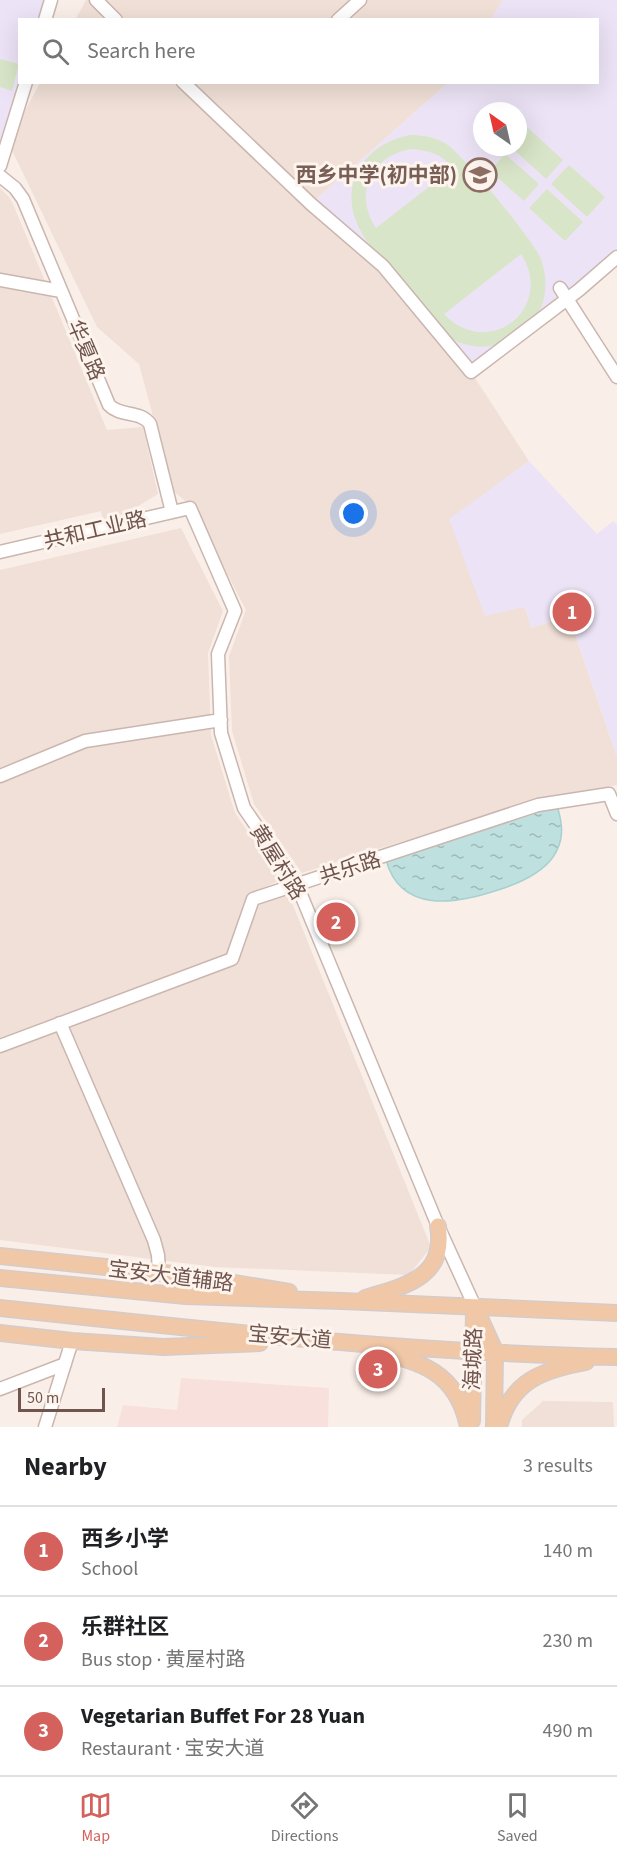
<!DOCTYPE html>
<meta charset="utf-8">
<style>
:root{--surface:#fff;--page:#f2f2f2;--text:#202124;--muted:#757577;--line:#e0e0e0;--accent:#d4615c}
body{margin:0;font-family:"Source Sans 3","Noto Sans SC",sans-serif;background:var(--page);color:var(--text)}
.compass{position:absolute;left:473px;top:102px;width:54px;height:54px;border-radius:50%;background:var(--surface);box-shadow:0 6px 24px #0002;rotate:326deg}
.scale{position:absolute;left:18px;bottom:15px;width:87px;box-sizing:border-box;padding-left:6px;border:3px solid #70554f;border-top:0;font-size:16px;line-height:21px;white-space:nowrap;color:#70554f;-webkit-text-stroke:4px #fdf4ed;paint-order:stroke}
.you{position:absolute;left:354px;top:514px;width:21px;height:21px;margin:-15px;border:4px solid #fff;border-radius:50%;background:#1a73e8;box-shadow:0 0 0 9px #1a73e833}
.badge{display:grid;place-items:center;width:39px;height:39px;border-radius:50%;background:var(--accent);color:#fff;font-size:20px;font-weight:700}
.pin{position:absolute;translate:-50% -50%;border:3px solid #fff;box-shadow:0 2px 6px #0006}
.list{margin:0;padding:0;list-style:none}
h2{display:flex;justify-content:space-between;align-items:center;height:78px;margin:0;padding:0 24px;font-size:26px}
h2 small{font-size:20px;font-weight:400;color:var(--muted)}
.list li{display:grid;grid-template-columns:39px 1fr auto;gap:18px;align-items:center;box-sizing:border-box;height:90px;padding:0 24px;border-top:2px solid var(--line)}
.list b{display:block;font-size:22px;white-space:nowrap}
.list p{margin:0;font-size:20px;white-space:nowrap;color:var(--muted)}
.list em{font-size:20px;font-style:normal;color:var(--muted)}
.icon{flex:none;width:33px;height:33px;fill:none;stroke:currentColor;stroke-width:2;stroke-linecap:round;stroke-linejoin:round}
.map{position:relative;flex:none;width:617px;height:1427px;overflow:hidden}
.search{position:absolute;background:var(--surface);box-shadow:0 6px 24px #0002;left:18px;right:18px;top:18px;height:66px;display:flex;align-items:center;gap:15px;box-sizing:border-box;padding:0 21px;border-radius:0px;color:var(--muted);font-size:22px}
.sheet{height:348px;background:var(--surface)}
nav{display:flex;justify-content:space-around;align-items:center;box-sizing:border-box;height:84px;border-top:2px solid var(--line);background:var(--surface);font-size:16px;color:var(--muted)}
nav a{display:grid;justify-items:center;gap:3px}
nav .on{color:var(--accent)}
.map>svg:first-child{display:block}
</style>
<div class="map">
<svg width="617" height="1427" viewBox="0 0 617 1427">
<defs>
<pattern id="water-ripples" width="26" height="14" patternUnits="userSpaceOnUse" patternTransform="scale(1.5)"><rect width="26" height="14" fill="#bee1df"/><path d="M2 4q2-2 4 0t4 0M15 11q2-2 4 0t4 0" fill="none" stroke="#9fb9b7"/></pattern>
</defs>
<rect width="100%" height="100%" fill="#faefe8"/>
<path fill="#f0e0d7" d="M86,0H503L491,20H75Z
M40,83H448L311,204L383,266L471,372L529,461L449,520L525,607L531,628L569,616L617,757V785L536,799L302,873L254,804L232,731L229,656L246,610L193,507L173,491L139,364L97,327L8,142Z
M0,188L9,197L13,204L107,430L143,427L158,494L125,514L103,520L101,511L0,534Z
M181,528L223,611L208,653L211,735L235,813L281,880L248,894L227,953L0,1038V570Z
M288,893L431,1247L409,1275L215,1267L0,1240V1053L238,964L259,904Z
M543,1401L613,1402L614,1427H522V1420Z"/>
<path fill="#f8e0dd" d="M181,1378L329,1388L328,1427H117L123,1405L177,1410Z"/>
<path fill="#ece4f6" fill-rule="evenodd" d="M0,0H51L45,19L20,20V82L26,83L8,142L0,139Z
M503,0H617V249L579,290L471,372L383,266L311,204L448,83L598,82V20L491,19ZM482,111H518V147H482Z
M529,461L597,534L613,521L617,525V757L569,616L531,628L525,607L485,616L449,519Z"/>
<path fill="#d9e5c8" fill-rule="evenodd" d="M0,59L19,64L12,91L0,87Z
M527,127L563,160L546,179L511,147H518V137Z
M410,135C422,135 434,137 445,143C461,152 532,239 540,257C546,271 547,287 543,302C538,319 519,329 505,340C491,351 465,347 450,338C430,325 416,302 402,284C387,265 368,247 358,226C338,183 366,143 410,135ZM411,149C428,150 442,154 453,168L376,228C353,193 371,156 411,149ZM521,254C556,308 488,361 444,314Z
M505,154L539,184L524,201L490,171Z
M569,165L605,197L587,217L551,184Z
M547,189L583,222L565,241L529,208Z"/>
<path fill="url(#water-ripples)" stroke="#a6d1d0" stroke-width="1.5" d="M558,809C563,826 564,841 553,857C541,874 517,884 498,890C456,904 401,914 386,860L541,810Z"/>
<g fill="none" stroke-linecap="round" stroke-linejoin="round">
<defs>
<path id="minor" d="M96,0L116,20
M45,20L51,0
M338,20L360,0
M183,82L311,204L383,266L471,372L579,290L617,257
M0,166L26,82
M0,176L15,188L23,199L109,405C120,417 140,410 150,424L172,512
M0,280L61,291
M560,288L617,377
M0,552L190,508L235,611L218,654L221,733L244,808L297,885L438,1226L475,1307
M0,776L85,741L221,720
M60,1023L154,1240L158,1255L159,1273
M0,1046L232,959L253,899L538,805L609,794L617,814
M0,1389L65,1364
M45,1427L72,1341"/>
<path id="major" d="M0,1256L192,1276L289,1292
M0,1278L186,1296L342,1301L617,1313
M365,1298C404,1286 447,1278 438,1226
M475,1307L495,1351L494,1426
M0,1308C204,1330 411,1353 617,1357
M0,1333L72,1341L164,1347L260,1343
M373,1351C422,1362 457,1372 468,1427
M472,1421L474,1310
M499,1427C511,1381 542,1370 586,1362"/>
</defs>
<use href="#minor" stroke="#cab6af" stroke-width="15"/>
<use href="#major" stroke="#d4ccca" stroke-width="18"/>
<use href="#minor" stroke="#fff" stroke-width="12"/>
<use href="#major" stroke="#f0c8a8" stroke-width="15"/>
</g>
<defs>
<symbol id="school-ring" viewBox="-11 -11 22 22"><circle r="9.5" fill="#fdf4ed" stroke="#8d6e63" stroke-width="1.5"/><path d="M0-5L7-2L0 1L-7-2ZM-4 1L0 2.5L4 1V4Q0 6-4 4Z" fill="#8d6e63"/></symbol>
</defs>
<g fill-rule="evenodd">
<use href="#school-ring" x="461" y="156" width="38" height="38"/>
</g>
<g text-anchor="middle" stroke-width="6" stroke-linejoin="round" paint-order="stroke">
<g font-size="21" font-weight="bold" fill="#785e54" stroke="#fdf4ed" text-anchor="end">
<text x="457" y="182">西乡中学(初中部)</text>
</g>
<g font-size="21" fill="#70554f" stroke="#fdf4ed">
<text transform="translate(86 350) rotate(67)" y="7">华夏路</text>
<text transform="translate(95 530) rotate(-13)" y="7">共和工业路</text>
<text transform="translate(278 862) rotate(58)" y="7">黄屋村路</text>
<text transform="translate(350 868) rotate(-18)" y="7">共乐路</text>
<text transform="translate(171 1276) rotate(7)" y="7">宝安大道辅路</text>
<text transform="translate(290 1337) rotate(5)" y="7">宝安大道</text>
<text transform="translate(473 1359) rotate(-88)" y="7">海城路</text>
</g>
</g>
</svg>
<svg class="compass" viewBox="-18 -18 36 36"><path d="M0-13l5 13h-10z" fill="#e53935"/><path d="M0 13l5-13h-10z" fill="#757577"/></svg>
<div class="scale">50 m</div>
<div class="you"></div>
<div class="pin badge" style="left:572px;top:612px">1</div>
<div class="pin badge" style="left:336px;top:922px">2</div>
<div class="pin badge" style="left:378px;top:1369px">3</div>
<div class="search"><svg class="icon" aria-label="search" viewBox="0 0 24 24"><circle cx="10" cy="10" r="6"/><path d="M15 15l6 6"/></svg>Search here</div>
</div>
<section class="sheet">
<h2>Nearby<small>3 results</small></h2>
<ul class="list">
<li><span class="badge">1</span><div><b>西乡小学</b><p>School</p></div><em>140 m</em></li>
<li><span class="badge">2</span><div><b>乐群社区</b><p>Bus stop · 黄屋村路</p></div><em>230 m</em></li>
<li><span class="badge">3</span><div><b>Vegetarian Buffet For 28 Yuan</b><p>Restaurant · 宝安大道</p></div><em>490 m</em></li>
</ul>
</section>
<nav>
<a class="on"><svg class="icon" aria-label="map" viewBox="0 0 24 24"><path d="M3 6l6-2 6 2 6-2v14l-6 2-6-2-6 2zM9 4v14M15 6v14"/></svg>Map</a>
<a><svg class="icon" aria-label="directions" viewBox="0 0 24 24"><path d="M12 3l9 9-9 9-9-9zM9 14v-3h6M13 9l2 2-2 2"/></svg>Directions</a>
<a><svg class="icon" aria-label="saved" viewBox="0 0 24 24"><path d="M7 4h10v16l-5-4-5 4z"/></svg>Saved</a>
</nav>
